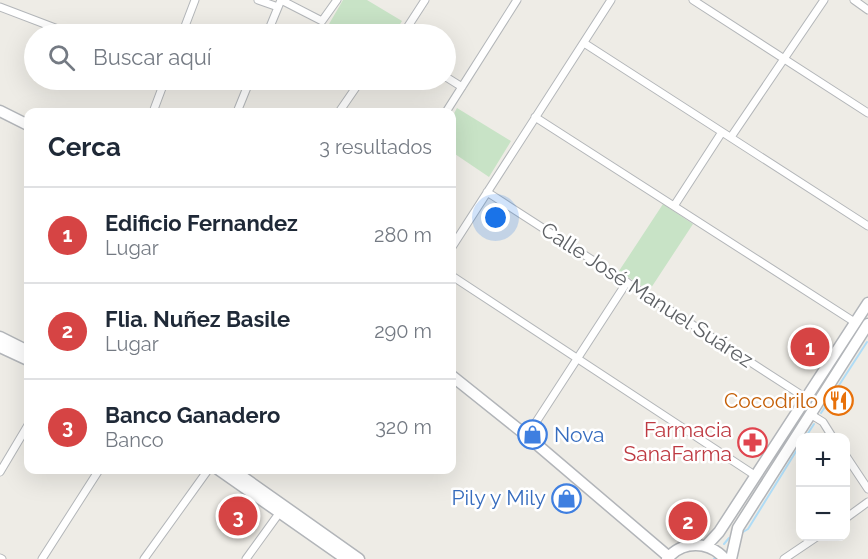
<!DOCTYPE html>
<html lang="es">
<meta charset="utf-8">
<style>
:root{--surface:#fff;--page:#f6f6f7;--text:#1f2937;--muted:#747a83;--line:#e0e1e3;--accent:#d64444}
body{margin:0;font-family:Raleway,sans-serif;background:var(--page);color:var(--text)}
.controls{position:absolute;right:18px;bottom:18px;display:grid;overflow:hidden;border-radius:12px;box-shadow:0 6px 24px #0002}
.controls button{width:54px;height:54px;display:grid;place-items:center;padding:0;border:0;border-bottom:2px solid var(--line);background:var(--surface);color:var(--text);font:30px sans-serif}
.you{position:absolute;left:496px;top:218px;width:21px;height:21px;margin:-15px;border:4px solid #fff;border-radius:50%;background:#1a73e8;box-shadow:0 0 0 9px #1a73e833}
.badge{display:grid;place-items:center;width:39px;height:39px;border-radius:50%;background:var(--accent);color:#fff;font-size:20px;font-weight:700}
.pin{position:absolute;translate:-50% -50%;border:3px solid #fff;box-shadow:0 2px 6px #0006}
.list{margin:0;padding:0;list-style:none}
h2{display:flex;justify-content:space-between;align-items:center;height:78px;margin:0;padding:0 24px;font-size:26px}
h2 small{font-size:20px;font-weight:400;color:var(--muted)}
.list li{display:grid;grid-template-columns:39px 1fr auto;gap:18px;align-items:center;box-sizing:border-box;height:96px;padding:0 24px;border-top:2px solid var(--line)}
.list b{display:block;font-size:22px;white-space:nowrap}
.list p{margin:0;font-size:20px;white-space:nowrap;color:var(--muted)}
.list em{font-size:20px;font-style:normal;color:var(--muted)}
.icon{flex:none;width:33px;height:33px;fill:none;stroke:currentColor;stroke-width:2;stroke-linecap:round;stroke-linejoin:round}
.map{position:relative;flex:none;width:868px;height:559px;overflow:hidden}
.search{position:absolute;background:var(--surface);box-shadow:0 6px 24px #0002;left:24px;top:24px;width:432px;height:66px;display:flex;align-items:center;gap:15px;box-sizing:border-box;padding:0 21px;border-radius:33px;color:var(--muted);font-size:22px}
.panel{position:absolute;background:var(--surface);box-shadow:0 6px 24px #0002;left:24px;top:108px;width:432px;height:366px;border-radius:12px}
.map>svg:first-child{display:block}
</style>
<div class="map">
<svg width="868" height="559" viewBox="0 0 868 559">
<rect width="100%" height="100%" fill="#eeece6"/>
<path fill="#c8e3c6" d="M343,0H367L402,21L394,34H346L329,24Z
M457,108L511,141L489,177L452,152V117Z
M663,204L693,224L649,291L619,271Z"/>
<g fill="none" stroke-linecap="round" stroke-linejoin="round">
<path stroke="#afdcf6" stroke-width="2" d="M821,413L867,342
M805,438L814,424
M743,532L748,529L800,445
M724,544L729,538
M714,559L715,558"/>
<defs>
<path id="street" d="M258,0L278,7
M693,0L868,113
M854,0L868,10
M0,7L71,34
M182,34L195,0
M267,34L281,0L322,21L337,0
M403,34L425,0
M584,43L868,226
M446,77L462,87
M153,112L165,80
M237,112L250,80
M339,112L361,80
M446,112L517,0
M535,117L856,323
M731,137L824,0
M487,192L806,398
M674,206L722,132
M452,247L611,0
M452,276L756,476
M810,414L823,422L833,438
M527,436L627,282
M846,456L868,489
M0,472L28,425
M846,518L868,502
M0,558L2,559
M42,559L99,470
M144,559L208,470
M246,559L280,512
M784,559L818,536"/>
<path id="secondary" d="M0,111L28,125
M0,337L28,351
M0,347L28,360
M452,376L527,436L669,557
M219,470L346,559
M233,470L359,559
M706,546L719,532L868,303
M667,559C683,540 709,541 725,559
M731,559L738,528L868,324"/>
</defs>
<use href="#street" stroke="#b3b6b9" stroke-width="9"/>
<use href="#secondary" stroke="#b2b5b9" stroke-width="13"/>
<use href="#street" stroke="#fff" stroke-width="7"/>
<use href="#secondary" stroke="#fff" stroke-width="10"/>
</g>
<defs>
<symbol id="restaurant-ring" viewBox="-11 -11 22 22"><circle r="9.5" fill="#fff" stroke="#e8710a" stroke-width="1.5"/><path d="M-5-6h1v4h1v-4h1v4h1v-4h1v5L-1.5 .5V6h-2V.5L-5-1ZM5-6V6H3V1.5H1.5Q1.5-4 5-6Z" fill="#e8710a"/></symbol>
<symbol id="shop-ring" viewBox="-11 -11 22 22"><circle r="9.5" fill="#fff" stroke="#3f7fe0" stroke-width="1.5"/><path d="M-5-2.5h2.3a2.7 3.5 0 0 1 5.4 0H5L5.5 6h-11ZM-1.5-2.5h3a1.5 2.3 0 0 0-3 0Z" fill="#3f7fe0"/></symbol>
<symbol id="pharmacy-ring" viewBox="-11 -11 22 22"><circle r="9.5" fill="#fff" stroke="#e0444e" stroke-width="1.5"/><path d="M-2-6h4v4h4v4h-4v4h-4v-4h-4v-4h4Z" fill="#e0444e"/></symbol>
</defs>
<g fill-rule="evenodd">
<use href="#restaurant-ring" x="822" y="384" width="33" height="33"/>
<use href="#shop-ring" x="516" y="418" width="33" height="33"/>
<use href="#pharmacy-ring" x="736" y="426" width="33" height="33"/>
<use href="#shop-ring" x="550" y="482" width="33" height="33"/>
</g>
<g text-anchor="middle" stroke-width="5" stroke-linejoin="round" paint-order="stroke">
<g font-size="21" fill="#5e6165" stroke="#fff">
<text transform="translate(647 295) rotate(33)" y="7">Calle José Manuel Suárez</text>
</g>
<g font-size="21" fill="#c56008" stroke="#fff" text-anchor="end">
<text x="818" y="408">Cocodrilo</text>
</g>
<g font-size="21" fill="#be3a42" stroke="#fff" text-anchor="end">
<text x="732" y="437">Farmacia<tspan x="732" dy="24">SanaFarma</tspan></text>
</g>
<g font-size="21" fill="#366cbe" stroke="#fff" text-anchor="start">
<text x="554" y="442">Nova</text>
<text x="546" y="505" text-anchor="end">Pily y Mily</text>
</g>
</g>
</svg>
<div class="controls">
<button>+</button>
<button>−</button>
</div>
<div class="you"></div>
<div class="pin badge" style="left:810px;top:347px">1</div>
<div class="pin badge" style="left:688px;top:521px">2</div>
<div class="pin badge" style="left:238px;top:516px">3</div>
<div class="search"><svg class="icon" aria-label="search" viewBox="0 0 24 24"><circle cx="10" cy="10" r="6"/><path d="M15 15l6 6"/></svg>Buscar aquí</div>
<section class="panel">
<h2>Cerca<small>3 resultados</small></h2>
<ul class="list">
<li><span class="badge">1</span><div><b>Edificio Fernandez</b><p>Lugar</p></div><em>280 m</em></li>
<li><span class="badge">2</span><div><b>Flia. Nuñez Basile</b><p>Lugar</p></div><em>290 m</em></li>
<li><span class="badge">3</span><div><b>Banco Ganadero</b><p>Banco</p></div><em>320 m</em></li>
</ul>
</section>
</div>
